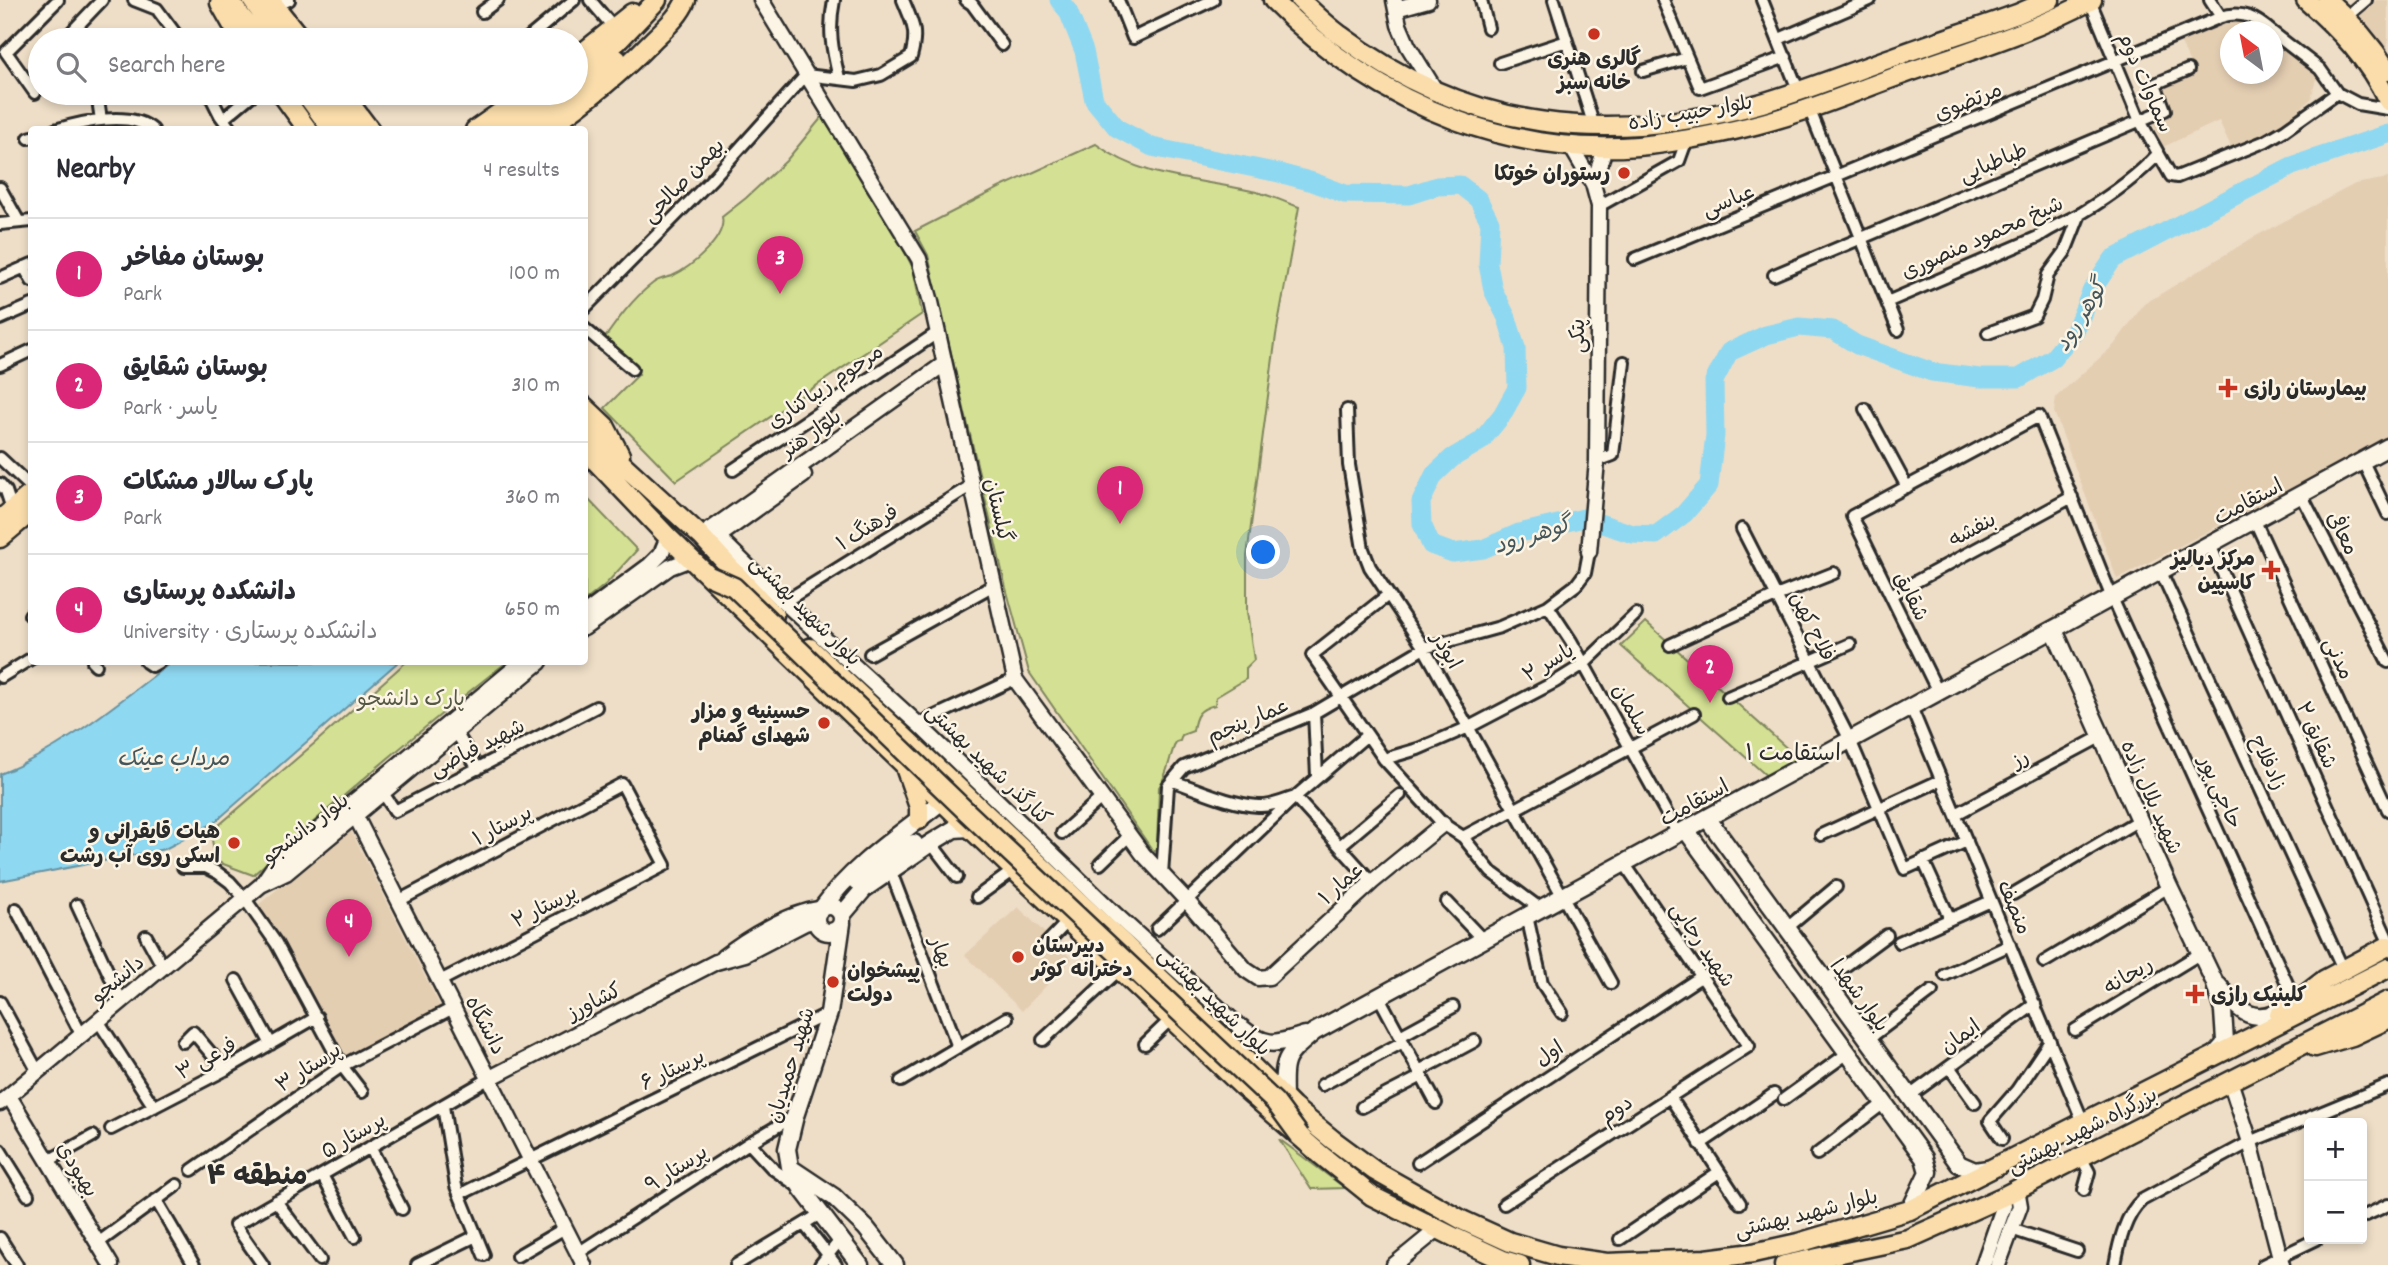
<!DOCTYPE html>
<meta charset="utf-8">
<style>
:root{--surface:#fff;--page:#f2f2f3;--text:#2b2b33;--muted:#7c7c81;--line:#e1e1e2;--accent:#db2777}
body{margin:0;font-family:Dekko,"Playpen Sans Arabic",sans-serif;background:var(--page);color:var(--text)}
.controls{position:absolute;right:21px;bottom:21px;display:grid;overflow:hidden;border-radius:7px;box-shadow:0 4px 10px #0003}
.controls button{width:63px;height:63px;display:grid;place-items:center;padding:0;border:0;border-bottom:2px solid var(--line);background:var(--surface);color:var(--text);font:35px sans-serif}
.compass{position:absolute;left:2220px;top:21px;width:63px;height:63px;border-radius:50%;background:var(--surface);box-shadow:0 4px 10px #0003;rotate:328deg}
.you{position:absolute;left:1264px;top:553px;width:24px;height:24px;margin:-18px;border:5px solid #fff;border-radius:50%;background:#1a73e8;box-shadow:0 0 0 10px #1a73e833}
.badge{display:grid;place-items:center;width:46px;height:46px;border-radius:50%;background:var(--accent);color:#fff;font-size:23px;font-weight:700}
.pin{position:absolute;translate:-50% -58px;filter:drop-shadow(0 2px 4px #0008)}
.pin::after{content:'';position:absolute;top:37px;width:24px;height:21px;background:inherit;clip-path:polygon(0 0,100% 0,50% 100%)}
.list{margin:0;padding:0;list-style:none}
h2{display:flex;justify-content:space-between;align-items:center;height:91px;margin:0;padding:0 28px;font-size:30px}
h2 small{font-size:23px;font-weight:400;color:var(--muted)}
.list li{display:grid;grid-template-columns:46px 1fr auto;gap:21px;align-items:center;box-sizing:border-box;height:112px;padding:0 28px;border-top:2px solid var(--line)}
.list b{display:block;font-size:26px;white-space:nowrap}
.list p{margin:0;font-size:23px;white-space:nowrap;color:var(--muted)}
.list em{font-size:23px;font-style:normal;color:var(--muted)}
.icon{flex:none;width:38px;height:38px;fill:none;stroke:currentColor;stroke-width:2;stroke-linecap:round;stroke-linejoin:round}
.map{position:relative;flex:none;width:2388px;height:1265px;overflow:hidden}
.search{position:absolute;background:var(--surface);box-shadow:0 4px 10px #0003;left:28px;top:28px;width:560px;height:77px;display:flex;align-items:center;gap:18px;box-sizing:border-box;padding:0 24px;border-radius:38px;color:var(--muted);font-size:26px}
.panel{position:absolute;background:var(--surface);box-shadow:0 4px 10px #0003;left:28px;top:126px;width:560px;height:539px;border-radius:7px}
.map>svg:first-child{display:block}
</style>
<div class="map">
<svg width="2388" height="1265" viewBox="0 0 2388 1265">
<rect width="100%" height="100%" fill="#eedec7"/>
<filter id="ink" filterUnits="userSpaceOnUse"><feTurbulence type="fractalNoise" baseFrequency=".0143" numOctaves="2"/><feDisplacementMap in="SourceGraphic" scale="14" xChannelSelector="R" yChannelSelector="G"/><feConvolveMatrix kernelMatrix="1 2 1 2 8 2 1 2 1" color-interpolation-filters="sRGB"/></filter>
<g filter="url(#ink)">
<path fill="#e4ceb2" d="M2376,0H2388V56L2360,15Z
M2233,19L2252,22L2264,31L2230,32V74H2272L2273,38L2317,75L2311,99L2280,126L2232,149L2219,121L2163,147L2151,120L2169,111L2159,87L2194,72L2180,41Z
M2388,178V437L2117,579L2054,412L2056,397L2114,345L2144,304L2254,237L2355,184Z
M350,829L441,1008L336,1062L257,906Z
M1018,907L1072,959L1022,1011L965,955Z"/>
<path fill="#d4e093" stroke="#80865f" stroke-width="2" d="M822,117L881,206L913,268L922,314L676,481L605,408L639,374L602,342C616,322 632,299 652,284C658,279 665,278 672,276C690,268 727,238 722,217L746,198L786,161Z
M1096,144C1144,180 1196,178 1252,191C1268,194 1284,202 1299,207L1276,335L1247,556V612L1254,660L1246,668V679L1216,697L1215,705C1199,709 1195,715 1193,731L1182,735L1180,741L1176,742C1169,757 1168,774 1159,787L1157,848L1153,851L1029,672L1006,588L928,255L915,231L999,188Z
M585,496L637,550L606,584L585,601Z
M1646,622L1799,759L1769,778L1621,646Z
M406,662H507C419,730 336,802 253,875L215,861L211,832L316,742Z
M1279,1139L1345,1188L1311,1189Z"/>
<path fill="#8fd8f1" stroke="#6793a2" stroke-width="2" d="M172,662H398L214,823L165,849L0,881V774C64,749 118,702 172,662Z"/>
<g fill="none" stroke-linecap="round" stroke-linejoin="round">
<path stroke="#8fd8f1" stroke-width="19" d="M1059,0L1068,11L1084,51L1094,100L1117,128L1152,147L1279,173L1313,182L1345,194L1409,195L1437,186L1460,185L1478,199L1490,222L1488,264L1493,290L1507,318L1516,348L1517,388L1502,415L1481,441L1452,458L1434,475L1421,502L1422,524L1431,545L1453,553L1483,549L1519,533L1584,518L1633,534L1656,535L1684,514L1709,485L1715,435L1714,381L1729,352L1766,335L1799,327L1833,330L1857,345L1932,372L1980,378H2019L2053,358L2075,331L2092,290L2113,259L2292,166L2388,134"/>
<defs>
<path id="minor" d="M134,0L157,9L180,40
M590,0L613,27
M834,0C828,30 832,49 839,78
M966,0L972,4L1002,45
M1118,0L1133,38L1213,0
M1481,0L1488,28
M1554,0L1594,126
M1663,0L1700,88L1786,57
M1762,0L1799,92
M2210,0L2221,17
M2090,1L2140,121L2171,176L2177,177L2266,141L2285,130L2337,93
M276,6L289,0
M482,12L498,0
M2346,17L2366,0
M2272,32L2320,69L2337,93L2358,104L2388,109
M1779,39L1870,0
M64,40L102,0
M526,40L574,0
M1500,63L1567,41
M1643,71L1687,58
M35,93L6,52L58,0
M97,93L101,120
M209,93L220,115L231,130
M1809,108L1898,330
M223,119L253,94
M55,130C81,122 131,110 153,130
M29,138L32,137
M0,188L19,222
M1599,206L1679,161L1687,139
M0,224L32,221
M1635,259L2221,17C2242,10 2256,18 2272,32
M24,267L32,281
M1774,275L2165,110L2155,84L2188,70
M0,278L32,264
M1887,302L2038,237C2052,226 2068,221 2082,213C2110,196 2136,178 2158,154
M584,309L713,178L806,75L856,81L881,75L911,57C918,31 913,24 903,0
M0,319L32,305
M584,328L632,369
M1988,333L2034,316L2042,300L2048,275L2065,252L2080,214
M0,365L32,350
M1865,409L1907,487
M1347,410L1349,465L1363,549L1370,567L1424,648L1611,983
M0,458L32,488
M1597,461L1613,455L1624,362
M2366,468L2388,514
M733,470L937,333
M0,484L6,491L12,509
M2302,496L2388,662
M2255,521L2388,810
M1742,529L1850,740L1905,869L1967,841
M2210,545L2388,940
M2161,572L2343,969
M1388,595L1312,655L1384,759L1443,824L1463,837L1491,872L1541,909
M1891,595L2072,497
M784,602L972,485
M1548,606L1571,641L1678,834
M30,615L32,614
M1670,645L1776,596L1834,573
M870,654L994,585
M93,662L96,665
M146,662L152,666L159,662
M1,677L32,658
M1938,692L1852,516L2039,416L2112,598L2295,1001
M1728,697L1850,644
M1911,707L2083,1122
M1314,713L1317,776
M918,724L1015,679
M456,732L478,769
M1384,759L1418,749L1469,727L1555,682L1584,664L1636,614
M1173,781C1200,790 1229,804 1258,806C1270,807 1284,801 1295,797L1367,735
M383,793L395,811L596,707
M1956,814L2102,736
M1062,833L1101,798
M1821,835L1941,780
M1463,837L1694,714
M931,843L957,877
M1341,845L1400,795
M1923,860L1950,919
M1100,864L1129,836
M183,867H206L218,873L230,882L245,899L276,943L342,1066L362,1092
M891,872L958,1047
M1162,875L1168,786L1184,767L1314,713L1424,648L1500,627L1548,606L1576,585L1585,573L1589,552
M2013,894L2139,820
M977,897L1014,870
M400,900L622,784L665,865L440,981
M1447,902L1483,940
M77,905L122,1002
M16,909L82,1036
M1527,916L1542,983L1562,1013
M1787,928L1836,887
M1157,929L1295,797L1372,882
M146,936L163,967
M1899,942L1991,901
M1045,945L1069,920
M2044,962L2169,887
M1945,975L2010,945
M236,980L271,1044
M1825,981L1887,935
M1379,997L1436,1103
M0,1002L38,1072
M99,1022L154,1107
M2075,1030L2201,953
M1400,1036L1453,1007
M1043,1040L1120,969
M1867,1040L1932,991
M183,1042L193,1032L225,1070
M1145,1044L1172,1018
M1950,1068L1975,1103
M1419,1071L1475,1041
M901,1081L1007,1018
M1322,1085L1403,1042
M1670,1097L1740,1203
M1908,1097L2035,1004
M1784,1099L1848,1053
M443,1106L456,1186L484,1255
M1362,1107L1422,1076
M111,1129L225,1070L317,1017
M2002,1139L1990,1121L2017,1090L2050,1041
M749,1143L773,1169L799,1187
M1700,1144L1774,1094
M370,1147L402,1209
M0,1150L28,1195
M1817,1154L1884,1103
M2081,1157L2089,1172L2084,1190
M48,1161L93,1136
M1418,1163L1702,976
M192,1170L342,1066L453,1008
M322,1175L355,1237
M467,1191L829,1013
M156,1200L194,1265
M276,1201L320,1260
M1504,1204L1749,1046L1624,863
M2362,1217L2388,1205
M804,1224L836,1265
M2011,1229L2077,1251
M0,1238L17,1265
M1620,1239L1719,1172
M98,1243L177,1185
M578,1253L749,1143L795,1116
M517,1256L565,1228
M263,1265L235,1225L490,1078
M417,1265L476,1236
M736,1265L820,1214
M820,1265L840,1240
M2115,1265C2119,1243 2125,1215 2142,1200L2250,1142L2388,1085
M2263,1265L2317,1239"/>
<path id="tertiary" d="M761,0L919,259L931,302L1015,679L1143,854L1187,901L1246,970L1258,978L1269,977L1372,882L1443,824
M1394,0L1399,25L1408,46L1437,93
M1396,9L1428,0
M1570,145L1593,184L1599,206L1597,461L1589,552
M1593,184L1606,146
M710,529L784,602L918,724L1116,915L1240,1027
M703,535L944,364
M712,541L804,475
M584,614L650,565L661,554L668,537
M584,628L670,567L691,559
M350,805L584,1265
M262,884L275,865L378,782L522,662
M723,957C747,938 789,913 819,909
M490,1078L716,962L745,954L805,923L815,921
M2230,1081L2250,1142L2282,1265
M9,1096L111,1265
M0,1103L261,885L286,873L540,662
M1394,1265L1438,1229
M1983,1265L2004,1205L2002,1197
M1998,1265L2020,1206L2017,1189"/>
<path id="secondary" d="M2054,630L2169,887L2214,981L2223,1011L2225,1041L2224,1045L2214,1056
M1707,818L1959,1164L1975,1171L1988,1169
M1686,830L1924,1158L1928,1172L1910,1210
M857,881L914,843
M816 919a13 13 0 1 1 26 0a13 13 0 1 1-26 0Z
M823,907C854,864 901,834 942,801
M842,915L864,889L931,843L954,829L969,828
M842,923L829,1013L795,1116L787,1149L790,1167L802,1189L860,1265
M2218,985C2240,1012 2254,1028 2289,1006
M1240,1027C1266,1048 1274,1045 1305,1035
M1284,1098C1283,1058 1283,1058 1314,1032L2388,447
M792,1169L834,1197L866,1228L895,1265"/>
<path id="primary" d="M1273,0C1377,106 1522,166 1671,142C1716,135 1762,125 1805,110C1835,100 1865,88 1895,77C1961,53 2029,34 2092,0
M1300,0C1313,12 1326,25 1340,35C1469,132 1609,146 1762,103C1810,89 1856,70 1902,54C1940,40 1979,28 2017,14L2050,0
M2306,0C2339,29 2369,60 2388,101
M2327,0C2351,21 2371,44 2388,71"/>
<path id="trunk" d="M228,0L260,40
M252,0L281,40
M270,0L302,40
M220,3L241,40
M576,58L632,13
M576,75L618,41L657,0
M576,92L617,59
M281,93L308,130
M305,93L332,130
M323,93L349,130
M342,93L370,130
M475,130L528,93
M496,130L551,93
M521,130L574,93
M545,130C584,103 619,75 651,42C664,29 679,17 686,0
M584,406L605,426L620,455
M584,429L701,536L774,615
M584,449L668,537L974,832L1242,1086L1321,1155L1372,1196L1456,1238L1503,1260L1520,1265
M0,520L32,493
M0,538L32,511
M810,648L1229,1043L1293,1107L1333,1140L1375,1171L1464,1221L1510,1242L1558,1256L1607,1263L1706,1259L1753,1253L1798,1243L1910,1210L2388,968
M906,770L919,807V820
M2279,1015L2324,980L2388,946
M2315,1047L2352,1036L2388,1019
M1784,1265L1908,1239L2002,1197L2388,1001"/>
</defs>
<use href="#minor" stroke="#2b2b2b" stroke-width="16"/>
<use href="#tertiary" stroke="#2b2b2b" stroke-width="19"/>
<use href="#secondary" stroke="#2b2b2b" stroke-width="21"/>
<use href="#primary" stroke="#2b2b2b" stroke-width="23"/>
<use href="#trunk" stroke="#2b2b2b" stroke-width="23"/>
<use href="#minor" stroke="#fcf5e5" stroke-width="10"/>
<use href="#tertiary" stroke="#fcf5e5" stroke-width="14"/>
<use href="#secondary" stroke="#fcf5e5" stroke-width="16"/>
<use href="#primary" stroke="#faddab" stroke-width="18"/>
<use href="#trunk" stroke="#faddab" stroke-width="18"/>
<defs>
<path id="trunk-bridge" d="M709,576L734,587L966,811L1275,1102L1300,1136"/>
</defs>
<use href="#trunk-bridge" stroke="#2b2b2b" stroke-width="23" stroke-linecap="butt"/>
<use href="#trunk-bridge" stroke="#faddab" stroke-width="18"/>
</g>
</g>
<g fill="#c8321e" stroke="#fcf5e5" stroke-width="2.5">
<circle cx="1594" cy="34" r="7"/>
<circle cx="1624" cy="173" r="7"/>
<path d="M2224.5 377.5h7v7h7v7h-7v7h-7v-7h-7v-7h7z"/>
<path d="M2267.5 559.5h7v7h7v7h-7v7h-7v-7h-7v-7h7z"/>
<circle cx="824" cy="723" r="7"/>
<circle cx="234" cy="843" r="7"/>
<circle cx="1018" cy="957" r="7"/>
<circle cx="833" cy="982" r="7"/>
<path d="M2191.5 983.5h7v7h7v7h-7v7h-7v-7h-7v-7h7z"/>
</g>
<g text-anchor="middle" stroke-width="5" stroke-linejoin="round" paint-order="stroke">
<g font-size="21" font-weight="bold" fill="#2b2b2b" stroke="#fcf5e5" text-anchor="end">
<text x="1594" y="65" text-anchor="middle">گالری هنری<tspan x="1594" dy="24">خانه سبز</tspan></text>
<text x="1610" y="180">رستوران خوتکا</text>
<text x="2244" y="395" text-anchor="start">بیمارستان رازی</text>
<text x="2255" y="565">مرکز دیالیز<tspan x="2255" dy="24">کاسپین</tspan></text>
<text x="810" y="718">حسینیه و مزار<tspan x="810" dy="24">شهدای گمنام</tspan></text>
<text x="220" y="838">هیات قایقرانی و<tspan x="220" dy="24">اسکی روی آب رشت</tspan></text>
<text x="1032" y="952" text-anchor="start">دبیرستان<tspan x="1032" dy="24">دخترانه کوثر</tspan></text>
<text x="847" y="977" text-anchor="start">پیشخوان<tspan x="847" dy="24">دولت</tspan></text>
<text x="2211" y="1001" text-anchor="start">کلینیک رازی</text>
</g>
<g font-size="21" fill="#2b2b2b" stroke="#fcf5e5">
<text transform="translate(2146 82) rotate(66)" y="7">سماوات دوم</text>
<text transform="translate(1968 101) rotate(-22)" y="7">مرتضوی</text>
<text transform="translate(1690 112) rotate(-10)" y="7">بلوار حبیب زاده</text>
<text transform="translate(1993 162) rotate(-23)" y="7">طباطبایی</text>
<text transform="translate(683 180) rotate(-46)" y="7">بهمن صالحی</text>
<text transform="translate(1728 200) rotate(-22)" y="7">عباسی</text>
<text transform="translate(1982 237) rotate(-24)" y="7">شیخ محمود منصوری</text>
<text transform="translate(1577 336) rotate(-90)" y="7">پتکی</text>
<text transform="translate(825 386) rotate(-34)" y="7">مرحوم زیباکناری</text>
<text transform="translate(811 433) rotate(-35)" y="7">بلوار هنر</text>
<text transform="translate(2248 501) rotate(-28)" y="7">استقامت</text>
<text transform="translate(999 510) rotate(77)" y="7">گیلستان</text>
<text transform="translate(867 527) rotate(-32)" y="7">فرهنگ ۱</text>
<text transform="translate(1972 529) rotate(-28)" y="7">بنفشه</text>
<text transform="translate(2343 533) rotate(63)" y="7">معافی</text>
<text transform="translate(1912 596) rotate(64)" y="7">شقایق</text>
<text transform="translate(806 610) rotate(45)" y="7">بلوار شهید بهشتی</text>
<text transform="translate(1813 626) rotate(63)" y="7">فلاح کهن</text>
<text transform="translate(1447 650) rotate(60)" y="7">ابوذر</text>
<text transform="translate(2339 658) rotate(65)" y="7">مدنی</text>
<text transform="translate(1548 662) rotate(-31)" y="7">یاسر ۲</text>
<text transform="translate(1632 709) rotate(60)" y="7">سلمان</text>
<text transform="translate(1248 720) rotate(-23)" y="7">عمار پنجم</text>
<text transform="translate(2317 735) rotate(66)" y="7">شقایق ۲</text>
<text transform="translate(477 747) rotate(-27)" y="7">شهید فیاضی</text>
<text transform="translate(2020 758) rotate(-28)" y="7">رز</text>
<text transform="translate(2269 762) rotate(65)" y="7">زادفلاح</text>
<text transform="translate(989 764) rotate(44)" y="7">کنارگذر شهید بهشتی</text>
<text transform="translate(2221 792) rotate(66)" y="7">حاجی پور</text>
<text transform="translate(2152 797) rotate(66)" y="7">شهید بلال زاده</text>
<text transform="translate(1694 802) rotate(-29)" y="7">استقامت</text>
<text transform="translate(502 825) rotate(-28)" y="7">پرستار ۱</text>
<text transform="translate(305 828) rotate(-37)" y="7">بلوار دانشجو</text>
<text transform="translate(1341 883) rotate(-42)" y="7">عمار ۱</text>
<text transform="translate(544 906) rotate(-27)" y="7">پرستار ۲</text>
<text transform="translate(2015 907) rotate(67)" y="7">منصف</text>
<text transform="translate(1703 944) rotate(56)" y="7">شهید رجایی</text>
<text transform="translate(942 952) rotate(69)" y="7">بهار</text>
<text transform="translate(2128 975) rotate(-31)" y="7">ریحانه</text>
<text transform="translate(117 979) rotate(-40)" y="7">دانشجو</text>
<text transform="translate(1860 995) rotate(54)" y="7">بلوار شهدا</text>
<text transform="translate(594 1001) rotate(-27)" y="7">کشاورز</text>
<text transform="translate(1215 1001) rotate(44)" y="7">بلوار شهید بهشتی</text>
<text transform="translate(486 1025) rotate(62)" y="7">دانشگاه</text>
<text transform="translate(1960 1036) rotate(-36)" y="7">ایمان</text>
<text transform="translate(1549 1053) rotate(-33)" y="7">اول</text>
<text transform="translate(206 1058) rotate(-29)" y="7">فرعی ۳</text>
<text transform="translate(790 1065) rotate(-73)" y="7">شهید حمیدیان</text>
<text transform="translate(308 1067) rotate(-33)" y="7">پرستار ۳</text>
<text transform="translate(672 1069) rotate(-26)" y="7">پرستار ۶</text>
<text transform="translate(1616 1109) rotate(-33)" y="7">دوم</text>
<text transform="translate(2082 1130) rotate(-27)" y="7">بزرگراه شهید بهشتی</text>
<text transform="translate(353 1135) rotate(-30)" y="7">پرستار ۵</text>
<text transform="translate(676 1168) rotate(-33)" y="7">پرستار ۹</text>
<text transform="translate(78 1169) rotate(59)" y="7">بهبودی</text>
<text transform="translate(1806 1213) rotate(-14)" y="7">بلوار شهید بهشتی</text>
</g>
<g font-size="21" fill="#555845" stroke="#fcf5e5">
<text x="411" y="705">پارک دانشجو</text>
</g>
<g font-size="23" font-style="italic" fill="#44565c" stroke="#fcf5e5">
<text transform="translate(2080 315) rotate(-58)" y="8">گوهر رود</text>
<text transform="translate(1532 534) rotate(-17)" y="8">گوهر رود</text>
<text x="173" y="765">مرداب عینک</text>
</g>
<g font-size="23" fill="#2b2b2b" stroke="#fcf5e5">
<text x="1793" y="760">استقامت ۱</text>
</g>
<g font-size="28" font-weight="bold" fill="#2b2b2b" stroke="#fcf5e5">
<text x="257" y="1184">منطقه ۴</text>
</g>
</g>
</svg>
<div class="controls">
<button>+</button>
<button>−</button>
</div>
<svg class="compass" viewBox="-18 -18 36 36"><path d="M0-13l5 13h-10z" fill="#e53935"/><path d="M0 13l5-13h-10z" fill="#7c7c81"/></svg>
<div class="you"></div>
<div class="pin badge" style="left:1120px;top:524px">1</div>
<div class="pin badge" style="left:1710px;top:703px">2</div>
<div class="pin badge" style="left:780px;top:294px">3</div>
<div class="pin badge" style="left:349px;top:957px">4</div>
<div class="search"><svg class="icon" aria-label="search" viewBox="0 0 24 24"><circle cx="10" cy="10" r="6"/><path d="M15 15l6 6"/></svg>Search here</div>
<section class="panel">
<h2>Nearby<small>4 results</small></h2>
<ul class="list">
<li><span class="badge">1</span><div><b>بوستان مفاخر</b><p>Park</p></div><em>100 m</em></li>
<li><span class="badge">2</span><div><b>بوستان شقایق</b><p>Park · یاسر</p></div><em>310 m</em></li>
<li><span class="badge">3</span><div><b>پارک سالار مشکات</b><p>Park</p></div><em>360 m</em></li>
<li><span class="badge">4</span><div><b>دانشکده پرستاری</b><p>University · دانشکده پرستاری</p></div><em>650 m</em></li>
</ul>
</section>
</div>
